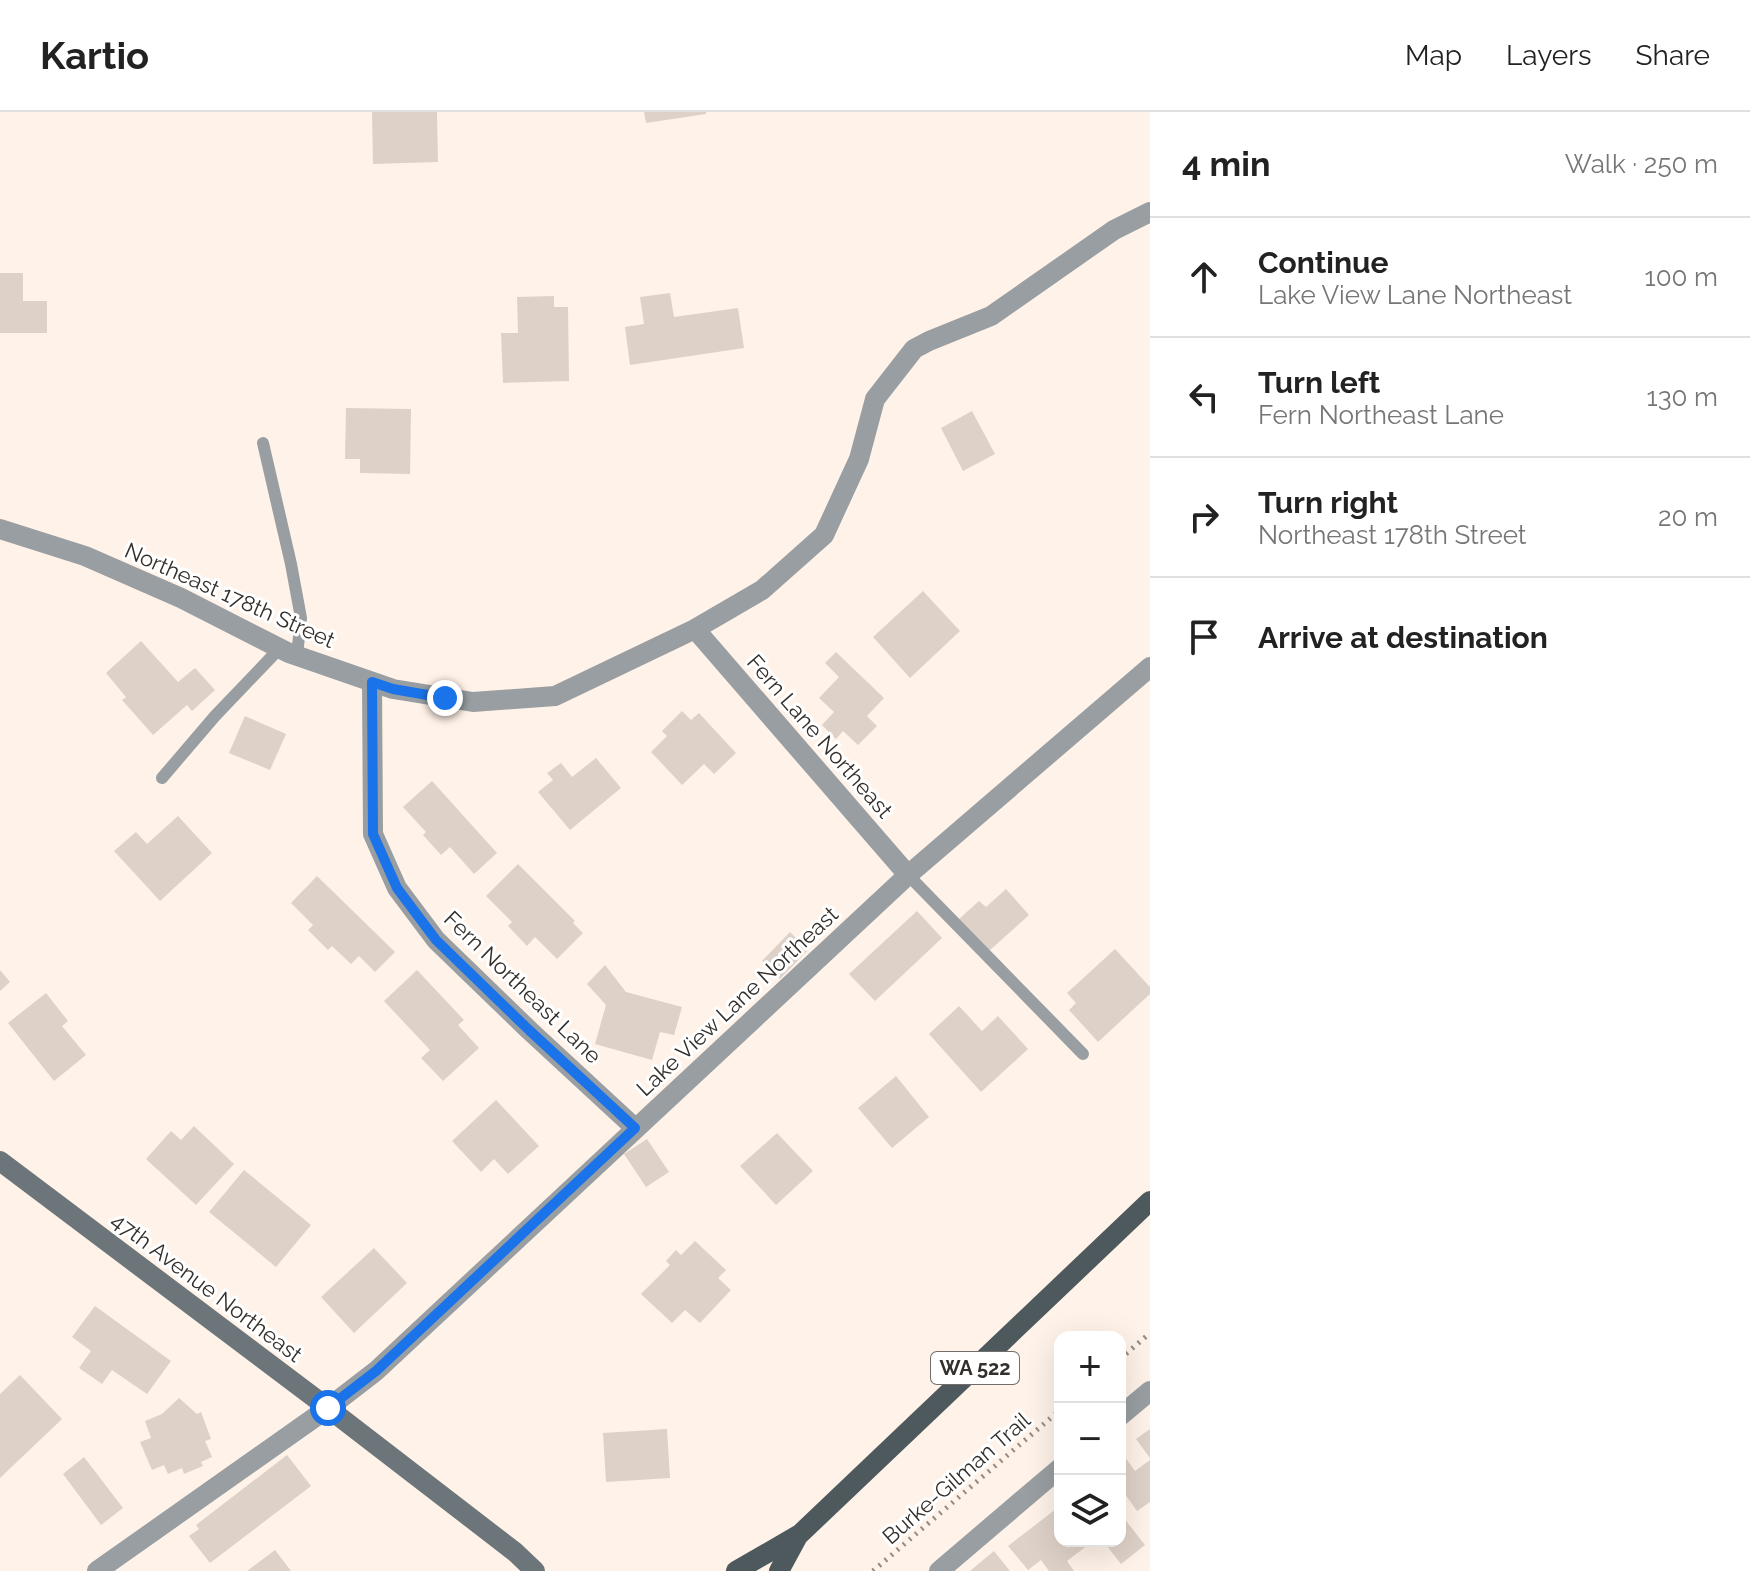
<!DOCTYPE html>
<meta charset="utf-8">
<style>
:root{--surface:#fff;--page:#f6f6f6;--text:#222;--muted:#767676;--line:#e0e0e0}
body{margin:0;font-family:Raleway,sans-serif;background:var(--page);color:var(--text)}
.controls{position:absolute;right:24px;bottom:24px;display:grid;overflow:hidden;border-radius:16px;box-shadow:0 8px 32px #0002}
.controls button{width:72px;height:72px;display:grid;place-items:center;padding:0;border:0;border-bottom:2px solid var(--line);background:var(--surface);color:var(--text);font:40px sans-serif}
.stop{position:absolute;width:24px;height:24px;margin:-18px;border:6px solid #1a73e8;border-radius:50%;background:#fff}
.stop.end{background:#1a73e8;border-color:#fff;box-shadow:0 2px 8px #0008}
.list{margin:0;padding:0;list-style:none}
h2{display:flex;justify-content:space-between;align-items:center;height:104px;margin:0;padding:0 32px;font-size:34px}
h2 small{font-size:26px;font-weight:400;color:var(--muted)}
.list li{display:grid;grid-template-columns:52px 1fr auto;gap:24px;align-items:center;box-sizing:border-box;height:120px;padding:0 32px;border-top:2px solid var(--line)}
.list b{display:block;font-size:30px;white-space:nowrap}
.list p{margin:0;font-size:26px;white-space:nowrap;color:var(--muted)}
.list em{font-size:26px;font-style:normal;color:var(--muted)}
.icon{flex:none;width:44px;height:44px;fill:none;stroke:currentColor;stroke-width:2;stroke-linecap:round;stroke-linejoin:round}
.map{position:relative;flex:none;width:1150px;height:1459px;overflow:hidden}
header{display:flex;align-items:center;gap:48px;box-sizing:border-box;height:112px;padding:0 40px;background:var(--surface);border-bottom:2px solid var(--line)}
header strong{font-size:38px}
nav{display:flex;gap:44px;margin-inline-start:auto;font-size:28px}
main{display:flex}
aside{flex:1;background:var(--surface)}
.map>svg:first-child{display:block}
</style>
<header>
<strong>Kartio</strong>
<nav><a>Map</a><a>Layers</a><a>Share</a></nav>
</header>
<main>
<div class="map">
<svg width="1150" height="1459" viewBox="0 0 1150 1459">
<rect width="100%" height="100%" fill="#fff2e8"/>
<path fill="#ded1c8" d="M372,0H437L438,50L373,52Z
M644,0H706V2L646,11Z
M0,161H23V189H47V221H0Z
M670,181L674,205L738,196L744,236L630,253L625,215L644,212L640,185Z
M554,184V195H568L569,269L503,271L501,221H518L517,185Z
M346,296L411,297L410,362L360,361V347H345Z
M972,299L995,342L963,359L941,316Z
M923,479L960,519L910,566L873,525Z
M141,529L178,570L195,556L215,578L192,599L187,593L153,623L122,588L126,585L106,561Z
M836,540L884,586L867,604L877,614L858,633L843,619L836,627L822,613L834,600L819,586L839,565L825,551Z
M682,599L691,608L699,601L736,641L714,662L704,652L682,673L651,640L667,624L662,619Z
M245,604L286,622L270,658L229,641Z
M596,646L621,676L570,718L538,680L553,668L547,661L561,651L572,665Z
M432,669L497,741L474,762L450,735L441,743L423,723L426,720L403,695Z
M178,704L212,741L160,789L114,739L136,720L147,732Z
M518,752L575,809L573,811L583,821L557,847L535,825L527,834L508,814L512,810L486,784Z
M317,764L395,840L375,860L359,844L351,852L332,834L328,838L308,818L313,813L291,791Z
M1006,777L1029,803L989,839L959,807L979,789L986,795Z
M917,799L942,826L875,889L849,862Z
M790,820L808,838L780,867L762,849Z
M1115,837L1150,875V882L1098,930L1069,898L1076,891L1067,881Z
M605,853L626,880L682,895L674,923L660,920L652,948L595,932L606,893L587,872Z
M0,858L10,870L0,879Z
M417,858L464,908L458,913L479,936L443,969L421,946L430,938L384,889Z
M46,881L68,909L62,914L86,943L54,969L8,911Z
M959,894L982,919L998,904L1028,937L981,980L929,922Z
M896,964L929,1005L892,1036L858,996Z
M496,988L539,1034L508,1062L494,1047L481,1060L452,1029Z
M194,1014L234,1052L196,1093L146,1047L171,1019L181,1028Z
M777,1021L813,1059L776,1093L740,1054Z
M647,1027L669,1060L646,1075L624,1042Z
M244,1058L311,1113L276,1155L209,1100Z
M695,1129L726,1158L718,1166L731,1178L700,1211L685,1198L672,1211L641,1182L670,1153L666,1149L676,1138L681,1143Z
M374,1136L407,1171L354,1221L321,1185Z
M95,1194L171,1249L147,1282L112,1258L102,1272L79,1256L91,1239L72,1225Z
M20,1263L62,1307L0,1366V1282Z
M179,1286L197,1302L201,1300L211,1327L205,1329L212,1345L201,1350L203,1354L184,1362L182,1356L168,1362L164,1353L152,1358L140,1330L151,1326L145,1309L162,1302Z
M667,1317L670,1366L606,1370L603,1321Z
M1150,1317V1346L1136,1327Z
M1120,1338L1135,1359L1150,1348V1390L1137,1399L1120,1375Z
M287,1343L311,1374L210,1451L189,1424L199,1417L196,1413Z
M84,1345L123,1396L101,1413L63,1362Z
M1060,1394V1429H1093L1067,1449L1074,1459H1049L1041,1448L1028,1458L1008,1434Z
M1120,1401L1145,1433L1121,1452L1103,1429H1120Z
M275,1438L291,1459H247Z
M994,1439L1010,1459H970Z"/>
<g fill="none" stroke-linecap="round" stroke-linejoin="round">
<path stroke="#948b84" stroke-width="5" stroke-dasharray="2 6" stroke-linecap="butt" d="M1120,1247L1150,1221
M873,1459L1060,1298"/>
<path stroke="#989ea1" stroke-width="12" d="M263,331L291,452L301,506L297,543
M162,666L215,604L280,536
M908,763L1083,942"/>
<path stroke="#989ea1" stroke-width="20" d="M0,417L85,444L181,486L289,541L393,577L473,590L555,584L695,517L762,478L824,423L859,347L875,287L914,237L929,229L991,204L1114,118L1150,100
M695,517L908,763
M372,570L373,722L397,776L436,828L529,918L635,1016
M1120,1304L1150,1279
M97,1459L328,1296L376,1259L908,763L1150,555
M939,1459L1060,1356"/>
<path stroke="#6c7579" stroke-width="20" d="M0,1049L328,1296L515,1440L535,1459"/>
<path stroke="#4d595c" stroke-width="20" d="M736,1459L800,1422L1150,1089
M779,1459L798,1424"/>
</g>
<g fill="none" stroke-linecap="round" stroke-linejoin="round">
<path stroke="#1a73e8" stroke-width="10" d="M328,1296L376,1259L635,1016L529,918L436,828L397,776L373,722L372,570L393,577L445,586"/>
</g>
<g text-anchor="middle" stroke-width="6" stroke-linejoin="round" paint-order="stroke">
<rect fill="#fff" stroke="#716d6b" stroke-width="2" x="931" y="1240" width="88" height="32" rx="6"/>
<g font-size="20" font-weight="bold" fill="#342f2b">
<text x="975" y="1263">WA 522</text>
</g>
<g font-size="22" fill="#342f2b" stroke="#fff">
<text transform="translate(230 483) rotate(24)" y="8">Northeast 178th Street</text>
<text transform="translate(820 624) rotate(49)" y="8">Fern Lane Northeast</text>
<text transform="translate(523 875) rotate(44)" y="8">Fern Northeast Lane</text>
<text transform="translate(737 889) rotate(-43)" y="8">Lake View Lane Northeast</text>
<text transform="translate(207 1175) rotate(37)" y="8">47th Avenue Northeast</text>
<text transform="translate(956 1366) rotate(-41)" y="8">Burke-Gilman Trail</text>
</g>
</g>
</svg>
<div class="controls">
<button>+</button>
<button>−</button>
<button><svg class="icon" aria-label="layers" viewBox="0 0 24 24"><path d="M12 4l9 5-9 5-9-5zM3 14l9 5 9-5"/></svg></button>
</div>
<div class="stop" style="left:328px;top:1296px"></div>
<div class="stop end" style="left:445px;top:586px"></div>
</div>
<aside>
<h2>4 min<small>Walk · 250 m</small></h2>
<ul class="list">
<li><svg class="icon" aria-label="ahead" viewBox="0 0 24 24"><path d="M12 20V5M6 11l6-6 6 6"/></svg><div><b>Continue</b><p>Lake View Lane Northeast</p></div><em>100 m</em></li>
<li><svg class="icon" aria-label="left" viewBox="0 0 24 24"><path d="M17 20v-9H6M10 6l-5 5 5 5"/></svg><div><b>Turn left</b><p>Fern Northeast Lane</p></div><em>130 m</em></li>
<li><svg class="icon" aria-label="right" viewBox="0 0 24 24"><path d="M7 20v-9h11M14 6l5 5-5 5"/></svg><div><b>Turn right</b><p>Northeast 178th Street</p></div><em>20 m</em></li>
<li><svg class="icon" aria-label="arrive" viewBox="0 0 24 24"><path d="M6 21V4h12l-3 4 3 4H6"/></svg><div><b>Arrive at destination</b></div></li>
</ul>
</aside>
</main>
